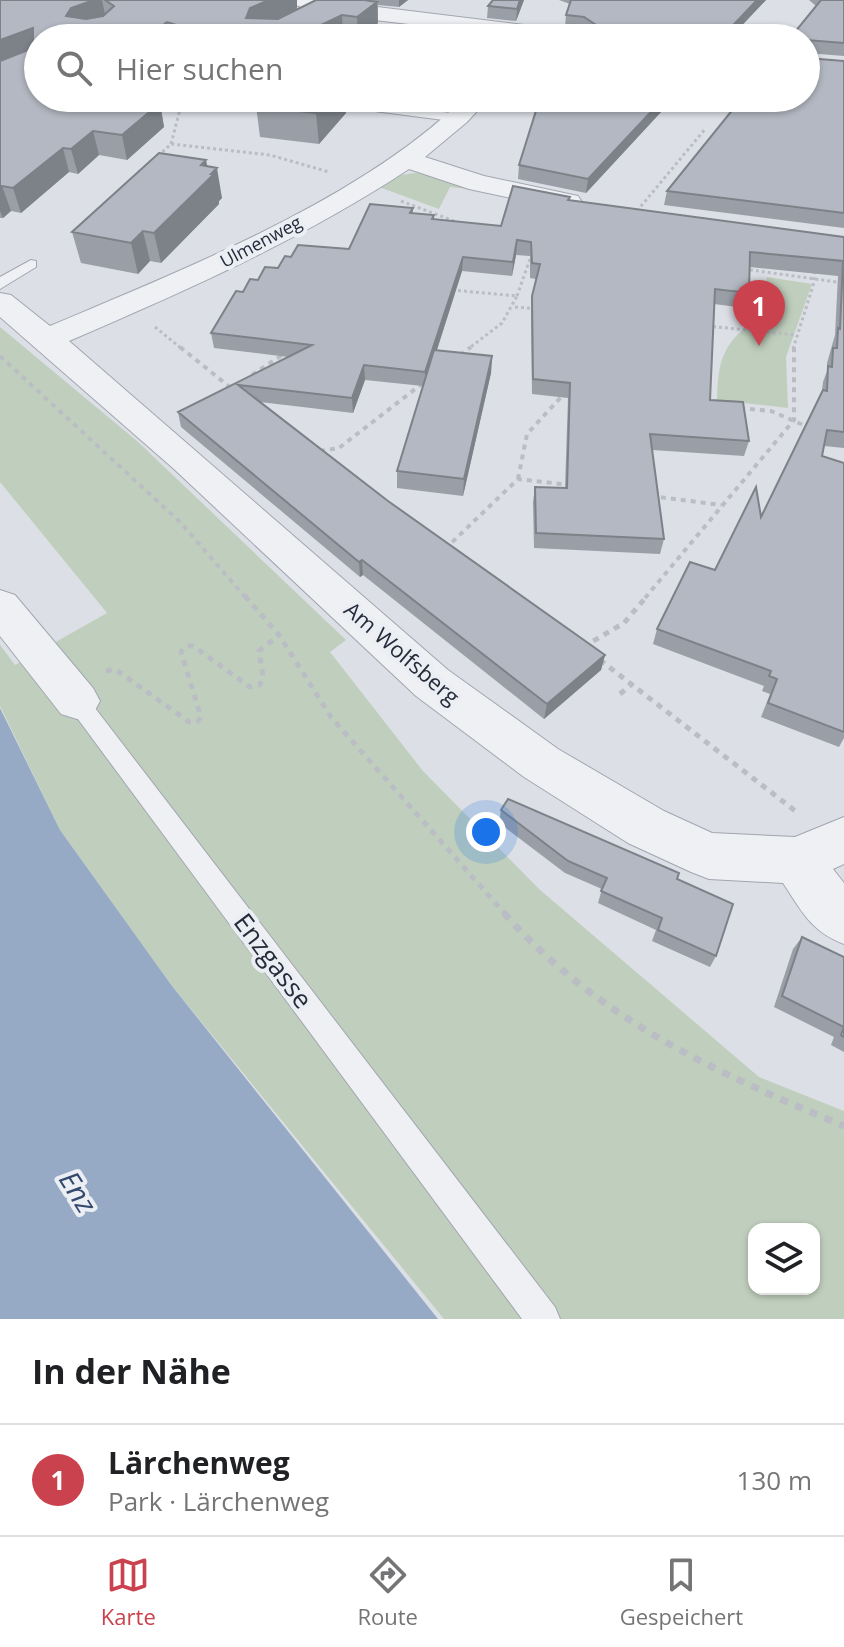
<!DOCTYPE html>
<html lang="de">
<meta charset="utf-8">
<style>
:root{--surface:#fff;--page:#f6f6f6;--text:#202124;--muted:#757577;--line:#e0e0e0;--accent:#c9424d}
body{margin:0;font-family:"Open Sans",sans-serif;background:var(--page);color:var(--text)}
.controls{position:absolute;right:24px;bottom:24px;display:grid;overflow:hidden;border-radius:16px;box-shadow:0 2px 6px #0004}
.controls button{width:72px;height:72px;display:grid;place-items:center;padding:0;border:0;border-bottom:2px solid var(--line);background:var(--surface);color:var(--text);font:40px sans-serif}
.you{position:absolute;left:486px;top:832px;width:28px;height:28px;margin:-20px;border:6px solid #fff;border-radius:50%;background:#1a73e8;box-shadow:0 0 0 12px #1a73e833}
.badge{display:grid;place-items:center;width:52px;height:52px;border-radius:50%;background:var(--accent);color:#fff;font-size:26px;font-weight:700}
.pin{position:absolute;translate:-50% -66px;filter:drop-shadow(0 2px 4px #0008)}
.pin::after{content:'';position:absolute;top:42px;width:28px;height:24px;background:inherit;clip-path:polygon(0 0,100% 0,50% 100%)}
.list{margin:0;padding:0;list-style:none}
h2{display:flex;justify-content:space-between;align-items:center;height:104px;margin:0;padding:0 32px;font-size:34px}
h2 small{font-size:26px;font-weight:400;color:var(--muted)}
.list li{display:grid;grid-template-columns:52px 1fr auto;gap:24px;align-items:center;box-sizing:border-box;height:112px;padding:0 32px;border-top:2px solid var(--line)}
.list b{display:block;font-size:30px;white-space:nowrap}
.list p{margin:0;font-size:26px;white-space:nowrap;color:var(--muted)}
.list em{font-size:26px;font-style:normal;color:var(--muted)}
.icon{flex:none;width:44px;height:44px;fill:none;stroke:currentColor;stroke-width:2;stroke-linecap:round;stroke-linejoin:round}
.map{position:relative;flex:none;width:844px;height:1319px;overflow:hidden}
.search{position:absolute;background:var(--surface);box-shadow:0 2px 6px #0004;left:24px;right:24px;top:24px;height:88px;display:flex;align-items:center;gap:20px;box-sizing:border-box;padding:0 28px;border-radius:44px;color:var(--muted);font-size:30px}
.sheet{height:216px;background:var(--surface)}
nav{display:flex;justify-content:space-around;align-items:center;box-sizing:border-box;height:112px;border-top:2px solid var(--line);background:var(--surface);font-size:22px;color:var(--muted)}
nav a{display:grid;justify-items:center;gap:4px}
nav .on{color:var(--accent)}
.map>svg:first-child{display:block}
</style>
<div class="map">
<svg width="844" height="1319" viewBox="0 0 844 1319">
<rect width="100%" height="100%" fill="#dcdfe5"/>
<path fill="#c0cfbd" fill-rule="evenodd" d="M414,173H429L469,189L450,187L439,209L379,187L396,176Z
M767,277L812,284L786,357L788,408L717,400C718,360 723,342 757,319Z
M0,327L137,441L346,640L330,652L423,771L539,889L759,1077L844,1111V1319H444L172,986L60,830L0,706V645L15,665L107,613L0,482ZM754,1229H814V1289H754Z"/>
<path fill="#97aac5" d="M0,708L60,830L172,986L438,1319H0Z"/>
<g fill="none" stroke-linecap="round" stroke-linejoin="round">
<defs>
<path id="service" d="M299,98H332L459,114L465,118L459,122L305,102Z
M31,260L36,261V267L0,289V277Z
M77,692L85,695L555,1307L560,1319H522L69,707L66,701L69,695Z"/>
<path id="minor" d="M289,0H320L581,32L592,38H526L324,14L292,4Z
M464,98H489L467,122L425,157L484,176L578,196L582,202L578,208L568,210L469,189L409,169C303,239 185,291 69,341L448,670L558,749L664,811L712,833L795,837L844,817V864L833,869L844,883V944C810,931 802,911 783,883L709,879L691,872L628,843L524,777L416,696L174,469L0,317V293L11,295L50,326C182,270 363,199 464,98Z
M0,590L15,595L93,688L100,701L93,714L77,719L61,714L0,636Z"/>
</defs>
<use href="#service" stroke="#a2a6af" stroke-width="2"/>
<use href="#minor" stroke="#a2a6af" stroke-width="2"/>
<path stroke="#babdc4" stroke-width="3" stroke-dasharray="3 3" stroke-linecap="butt" d="M171,144L183,98
M158,156L171,144L270,155L329,172
M401,201L459,223
M637,211L706,128
M744,269L844,283
M452,290L517,296L502,323L468,349
M517,296L531,256
M515,307L538,309
M707,326L796,335
M155,327L182,349
M793,349L813,286L815,267"/>
<path stroke="#babdc4" stroke-width="4" stroke-dasharray="5 5" stroke-linecap="butt" d="M180,347L231,388
M460,355L471,347
M0,356L180,522L246,598
M252,375L284,354
M740,408L771,411L810,428
M320,451L339,448L423,383
M518,479L527,434L562,396
M651,496L721,505
M445,549L518,479L570,485
M645,598L794,420V347"/>
<path stroke="#babdc4" stroke-width="5" stroke-dasharray="6 6" stroke-linecap="butt" d="M245,596L279,635L331,717L506,915
M583,647L624,623L647,596
M600,660L798,813
M106,671L115,669L189,722H197L201,717L181,652L186,646H193L250,687L260,685L263,676L259,651L279,635
M620,694L633,683"/>
<path stroke="#babdc4" stroke-width="7" stroke-dasharray="8 8" stroke-linecap="butt" d="M504,913C598,1019 716,1073 844,1126"/>
<use href="#service" fill="#eef0f4" fill-rule="evenodd"/>
<use href="#minor" fill="#eef0f4" fill-rule="evenodd"/>
</g>
<path fill="#9a9ea7" d="M0,0H297V9L316,0H408L399,7L378,5V23L359,38H38V98L160,103L164,127L127,160L99,155L78,174L69,172L21,213L11,211L3,218H0Z
M493,0H524L516,21L487,18L488,6Z
M559,0H766L730,38H559L575,28L565,27L566,15L570,4Z
M809,0H844V56L807,53V58L844,61V228L664,205L667,191L806,38L816,6Z
M674,98L586,193L518,179L519,165Z
M256,106L346,113L319,144L260,137Z
M207,166L222,198L219,201V204L161,263L150,261L138,274L81,263L72,232Z
M570,200L844,237V448L824,446L822,456L844,463V738L839,747L761,717L770,694L762,691L764,686L653,644L657,629L715,570L761,517L822,391L823,382L827,371V363L835,335L838,276L750,267L749,293L745,308L714,304L710,400L749,441L744,456L652,450L664,539L660,554L534,548L533,502L535,487L565,488L568,398L532,394L531,311L532,296L536,279L530,278V256L516,255L512,276L462,271L437,350L492,356L491,373L463,496L397,488V471L423,386L365,380L353,413L260,402L388,501L605,655L601,670L544,719L363,575L360,577L181,427L178,412L288,357L214,348L211,333L243,292L258,280L278,268L291,257L349,249L413,208V213L434,215V219L501,226Z
M501,810L677,879L716,956L710,967L652,941L656,930L598,903L602,889L565,873L499,823Z
M802,937L844,957V1052L831,1045L834,1037L774,1007L793,949Z"/>
<path fill="#7d8188" d="M94,0H102L106,19L76,30L66,16L71,8Z
M269,0H297V9L253,30L246,18L250,8Z
M399,0H408L399,7Z
M520,0H524L516,21L517,9Z
M757,0H766L730,38H721Z
M377,2L378,23L358,38L357,17Z
M342,15L343,37L341,38H294Z
M167,22L170,38H146Z
M33,28L38,47L0,66V40Z
M330,98H345L346,113L319,144L316,113Z
M664,98H674L586,193L588,179Z
M160,103L164,127L127,160L122,135Z
M93,131L99,155L78,174L71,149Z
M63,148L69,172L21,213L13,188Z
M206,160L210,179L211,174L217,168L222,198L219,201V204L161,263L154,233L201,165Z
M2,186L11,211L3,218L0,211V188Z
M143,231L150,261L138,274L131,243Z
M517,240L516,255L512,276L513,262Z
M463,257L462,271L425,387V372Z
M492,356L491,373L463,496L464,479Z
M364,365L365,380L353,413L352,398Z
M362,560L363,575L360,577L359,562Z
M605,655L601,670L544,719L547,704Z"/>
<path fill="#b3b8c2" stroke="#7d8188" stroke-width="2" d="M0,0H94L71,8L66,16L86,19L103,16L114,6L105,0H269L250,8L246,18L278,19L316,0H364L377,2L357,17L342,15L294,38H218L167,22L146,38H38V98H129L160,103L122,135L93,131L71,149L63,148L13,188L2,186L0,188V61L33,48V28L0,40Z
M493,0H520L517,9L488,6Z
M571,0H757L721,38H559L562,28H594L596,25L584,17L566,15Z
M821,0H844V43L807,40V58L844,61V213L667,191L742,98H806V38H790Z
M472,27L509,32L507,38H462Z
M265,98H330L316,113L256,106Z
M540,98H664L588,179L519,165Z
M159,153L206,160L201,165L217,168L211,174H214L154,233L143,231L131,243L72,232Z
M513,186L570,197L568,200L844,237V432L827,430L822,456L844,463V732L768,703L777,679L769,676L771,671L657,629L690,562L715,570L756,487L761,517L823,390L827,391L828,366L832,367L833,348H837L838,328L840,329L843,261L750,252L749,293L715,289L710,400L743,402L749,441L650,434L664,539L536,533L535,487L567,488L570,383L533,379L532,296L540,264L532,263L531,242L517,240L513,262L463,257L425,372L364,365L352,398L238,385L388,501L605,655L547,704L362,560L359,562L178,412L312,345L211,333L236,291L243,292L250,279L258,280L265,267L278,268L285,256L291,257L298,245L349,249L370,204L413,208L410,213L434,215L432,219L501,226Z
M434,350L492,356L464,479L397,471Z
M508,799L679,873L677,879L733,904L716,956L658,930L662,918L601,891L607,878L568,861L501,810Z
M802,937L844,957V1037L841,1035L844,1027L782,996Z"/>
<g text-anchor="middle" stroke-width="8" stroke-linejoin="round" paint-order="stroke">
<g font-size="18" fill="#262c3b" stroke="#ebeef3">
<text transform="translate(261 242) rotate(-28)" y="6">Ulmenweg</text>
</g>
<g font-size="22" fill="#262c3b" stroke="#ebeef3">
<text transform="translate(402 653) rotate(41)" y="8">Am Wolfsberg</text>
</g>
<g font-size="26" fill="#262c3b" stroke="#ebeef3">
<text transform="translate(273 961) rotate(53)" y="9">Enzgasse</text>
</g>
<g font-size="28" font-style="italic" fill="#32486d" stroke="#ebeef3">
<text transform="translate(78 1192) rotate(58)" y="10">Enz</text>
</g>
</g>
</svg>
<div class="controls">
<button><svg class="icon" aria-label="layers" viewBox="0 0 24 24"><path d="M12 4l9 5-9 5-9-5zM3 14l9 5 9-5"/></svg></button>
</div>
<div class="you"></div>
<div class="pin badge" style="left:759px;top:346px">1</div>
<div class="search"><svg class="icon" aria-label="search" viewBox="0 0 24 24"><circle cx="10" cy="10" r="6"/><path d="M15 15l6 6"/></svg>Hier suchen</div>
</div>
<section class="sheet">
<h2>In der Nähe<small></small></h2>
<ul class="list">
<li><span class="badge">1</span><div><b>Lärchenweg</b><p>Park · Lärchenweg</p></div><em>130 m</em></li>
</ul>
</section>
<nav>
<a class="on"><svg class="icon" aria-label="map" viewBox="0 0 24 24"><path d="M3 6l6-2 6 2 6-2v14l-6 2-6-2-6 2zM9 4v14M15 6v14"/></svg>Karte</a>
<a><svg class="icon" aria-label="directions" viewBox="0 0 24 24"><path d="M12 3l9 9-9 9-9-9zM9 14v-3h6M13 9l2 2-2 2"/></svg>Route</a>
<a><svg class="icon" aria-label="saved" viewBox="0 0 24 24"><path d="M7 4h10v16l-5-4-5 4z"/></svg>Gespeichert</a>
</nav>
